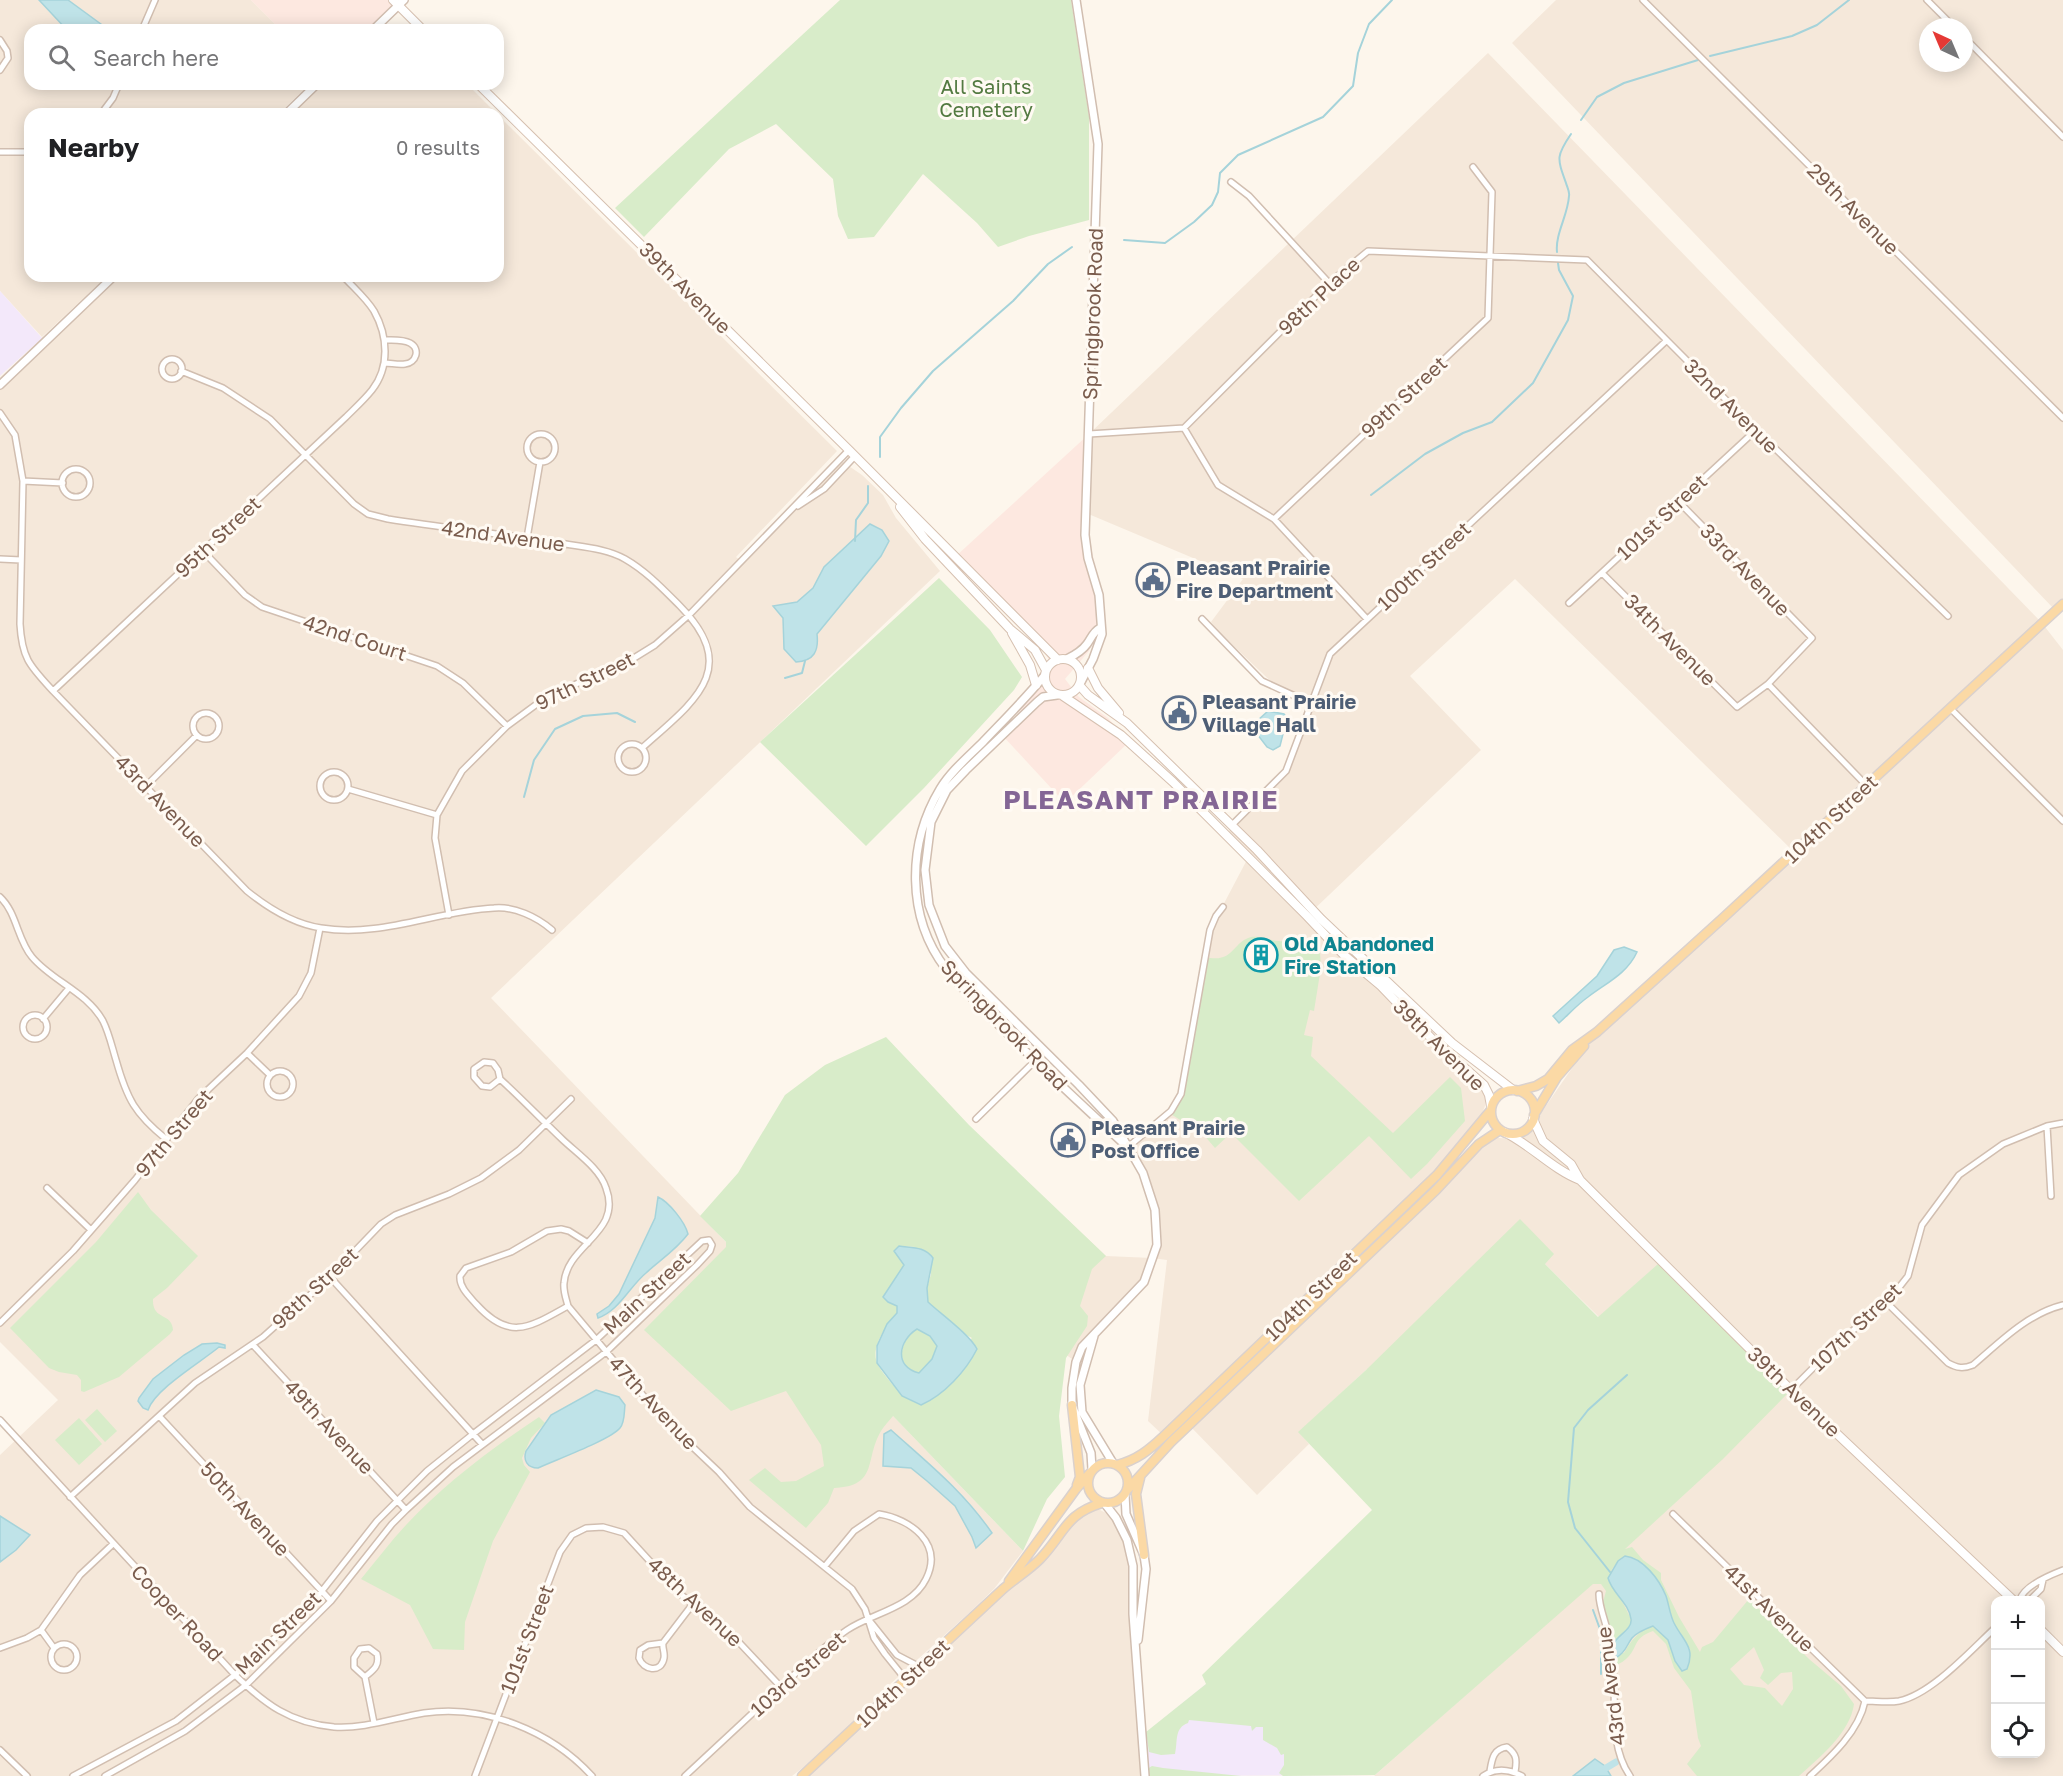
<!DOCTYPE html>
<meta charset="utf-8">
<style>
:root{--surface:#fff;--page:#f2f2f2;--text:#202124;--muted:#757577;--line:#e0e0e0}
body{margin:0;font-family:"Golos Text",sans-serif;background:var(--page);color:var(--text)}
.controls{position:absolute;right:18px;bottom:18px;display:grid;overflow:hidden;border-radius:12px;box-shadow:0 3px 15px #0003}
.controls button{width:54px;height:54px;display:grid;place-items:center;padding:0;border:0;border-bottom:2px solid var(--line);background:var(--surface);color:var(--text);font:30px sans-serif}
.compass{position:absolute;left:1919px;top:18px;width:54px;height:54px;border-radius:50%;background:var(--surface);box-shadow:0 3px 15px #0003;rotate:316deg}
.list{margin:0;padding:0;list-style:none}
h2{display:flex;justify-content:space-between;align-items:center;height:78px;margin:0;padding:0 24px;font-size:26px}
h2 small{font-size:20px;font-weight:400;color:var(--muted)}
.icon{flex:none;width:33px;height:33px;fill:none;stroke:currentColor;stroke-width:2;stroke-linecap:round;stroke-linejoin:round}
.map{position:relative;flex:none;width:2063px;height:1776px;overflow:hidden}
.search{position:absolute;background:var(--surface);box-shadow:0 3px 15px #0003;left:24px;top:24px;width:480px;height:66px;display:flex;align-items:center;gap:15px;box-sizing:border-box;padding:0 21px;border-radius:18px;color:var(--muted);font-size:22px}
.panel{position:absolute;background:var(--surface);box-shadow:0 3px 15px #0003;left:24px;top:108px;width:480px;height:174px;border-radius:18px}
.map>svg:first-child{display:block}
</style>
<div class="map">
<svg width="2063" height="1776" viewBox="0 0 2063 1776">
<rect width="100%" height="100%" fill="#fdf6ec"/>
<path fill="#f5e8da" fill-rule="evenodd" d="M0,0H251L281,30H30V84H310L278,114H30V276H107L42,337L0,291Z
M1556,0H2063V604L2055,610L1512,43ZM1928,27H1964V63H1928Z
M1488,53L2042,623L2063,650V1776H1374L1582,1592L1626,1360L1693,1292L1662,1261L1599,1317L1545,1264L1366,1370L1299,1432L1309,1444L1257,1495L1189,1425L1492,1134L1499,1138L1518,1139L1536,1129L1541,1113L1597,1032L1794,852L1515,579L1410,676L1481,750L1307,916L1392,997L1427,1041L1446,1060L1480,1087L1485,1098V1106L1481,1116L1437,1175L1164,1436L1148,1421L1167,1260L1152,1258L1144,1282L1094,1333L1076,1362L997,1304L1068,1220L1106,1256L1152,1258L1157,1245L1155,1210L1143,1173L1128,1147L1177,1103L1210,930L1250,854L1228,832L1286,771L1310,703L1280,690L1218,631L1211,622L1243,579L1086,513L1089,434ZM1996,1600H2040V1754H1996Z
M322,84H467L497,114H290Z
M498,115L837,451L736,557L741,561L840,460L862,475L883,495L896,518L940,571L491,998L1023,1551L994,1589L969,1613L887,1687L863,1713L818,1756L792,1776H0V1455L58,1400L0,1342V387L119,276H498Z
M1098,1509L1116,1518L1131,1552L1145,1776H804L1030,1569L1080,1511Z"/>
<path fill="#fde8e0" d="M251,0H393L398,5L373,30H281Z
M1089,434L1086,513L1101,608L1095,638L1089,651L1065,679L1079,697L1108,718L1129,742L1065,803L1002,735L1049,671L1048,658L1029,630L955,557Z"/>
<path fill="#f3e8fa" d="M0,291L42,338L0,376Z
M1249,1649L1354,1746L1375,1775L1145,1776L1142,1736Z"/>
<path fill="#d8ecc9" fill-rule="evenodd" d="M840,0H1071L1089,117V220L1029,236L998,247L977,223L923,174L874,237L848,239L838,216L833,179L776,124L729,149L644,237L615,208Z
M939,578L990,630L1022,677L1014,690L924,788L866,846L760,742Z
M1302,935L1320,952L1321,967L1314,1011L1310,1010L1304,1035L1313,1037L1311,1056L1393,1133L1450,1077L1461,1088L1465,1121L1427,1164L1411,1179L1369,1136L1299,1201L1231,1133L1215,1148L1203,1134L1169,1113L1177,1103L1205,957C1234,964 1232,942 1251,937C1262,935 1274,943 1284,941C1290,940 1297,937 1302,935Z
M886,1037L969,1125L1106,1256L1092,1269L1080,1306L1088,1316L1087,1326L1066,1358L1059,1416L1065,1477L1047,1499L1023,1551L893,1416C889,1421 884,1426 881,1431C864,1460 879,1486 834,1488L828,1503L806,1528L749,1480L765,1468L781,1482L796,1481L824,1466L821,1445L786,1391L731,1411L644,1330L726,1247V1242L700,1216L738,1173L785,1095L825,1065ZM899,1246L915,1247L931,1274L927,1288L928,1302L962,1333L972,1338L902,1396C895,1386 884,1376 878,1365C869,1348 887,1325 897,1313V1306L883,1297L904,1265Z
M138,1192L151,1210L198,1256L167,1288L153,1299C152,1321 172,1312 173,1330L170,1334L119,1377L84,1392L81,1391V1380L77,1375L59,1372L49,1368L10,1328L96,1242Z
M1520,1219L1554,1254L1545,1264L1598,1317L1658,1264L1689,1295L1693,1292L1791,1390L1723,1459L1625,1549L1632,1547L1643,1560L1661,1573V1580L1679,1617L1700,1652L1702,1647L1713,1642L1749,1599L1809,1659L1841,1686L1854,1704C1850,1733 1820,1757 1799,1776H1697L1687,1764L1701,1746L1698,1738L1691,1691L1674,1668L1666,1644L1653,1631C1631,1639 1639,1648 1626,1659C1622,1663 1616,1665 1612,1667L1611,1654L1624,1653C1632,1639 1638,1632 1653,1625L1668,1640L1675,1661L1690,1649L1674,1624L1670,1611L1644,1564L1625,1556C1595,1579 1617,1587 1628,1613C1629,1615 1631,1618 1631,1622C1630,1631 1615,1640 1610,1648L1602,1606L1606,1591L1601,1584H1593L1375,1775L1283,1776L1279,1773L1284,1765V1754L1281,1755L1277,1748L1263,1740V1727H1256L1252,1731L1251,1726L1189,1720L1188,1723C1174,1728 1178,1741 1175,1754L1161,1755L1149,1752L1146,1732L1206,1684L1202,1675L1372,1510L1298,1432L1366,1370ZM1754,1647L1764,1670L1760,1678L1768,1685L1781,1673L1792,1672L1793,1689L1782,1706L1765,1688L1744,1685L1730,1669Z
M917,1329L930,1336L937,1346L932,1359L919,1373C894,1367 899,1341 917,1329Z
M97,1409L117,1431L105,1442L85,1420Z
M539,1417L545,1423L531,1438L522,1458L524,1465L530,1472L493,1541L465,1622L464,1650L433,1649L410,1605L361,1579C376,1561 390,1542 406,1525C444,1484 492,1448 539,1417Z
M79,1418L102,1444L79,1465L55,1440Z
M1152,1766L1163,1768L1241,1776H1145L1147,1769Z"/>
<path fill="#bfe3e8" stroke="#a5d3da" stroke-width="1.5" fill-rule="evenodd" d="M39,0H68L109,30H67Z
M870,524L882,530L889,541L881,556L817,634C819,651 814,661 796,662L784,649L783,618L773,606L797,602L813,588L824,567Z
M1268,711L1284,714L1287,718L1280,746L1273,750L1267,747L1254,730L1257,721Z
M1624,947L1637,952C1627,974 1606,983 1588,997C1578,1004 1569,1014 1559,1023L1553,1016L1597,976L1614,950Z
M658,1197C669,1202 685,1222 688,1234C676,1250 660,1260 646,1273C630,1286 619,1311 598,1318L597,1314L609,1306L619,1294L655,1218Z
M899,1246C912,1248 924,1246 933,1258L927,1288L928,1302C942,1315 970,1335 977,1349C966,1371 944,1395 921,1405L902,1396L877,1363V1346L887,1324L897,1313V1306L888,1302L883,1297L904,1265L894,1251ZM917,1329L930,1336L937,1346L932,1359L919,1373C894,1367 898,1341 917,1329Z
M217,1343L225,1345V1348L219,1347C201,1362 155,1389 148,1410L143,1408L138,1401L139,1398L153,1379L184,1355L202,1344Z
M596,1390L619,1397L625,1405C624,1412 625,1422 620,1428C610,1440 555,1460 538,1468C527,1468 523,1460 526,1451L551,1415Z
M891,1430C929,1464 963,1491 992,1533L976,1548L972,1537L955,1506L927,1481L911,1468L883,1466L884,1434Z
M0,1516L30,1535L16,1550L0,1562Z
M1625,1556C1643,1558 1659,1579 1666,1596C1669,1605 1670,1615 1674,1623C1683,1641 1696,1647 1687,1669L1682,1671L1675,1661L1668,1640L1653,1626C1645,1629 1637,1632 1632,1638C1626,1646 1626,1652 1617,1657L1611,1654C1609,1637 1633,1632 1631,1619C1629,1603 1612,1593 1608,1578L1618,1561Z
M1595,1759L1605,1766L1611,1776H1573Z"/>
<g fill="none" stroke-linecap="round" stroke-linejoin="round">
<path stroke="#a5d3da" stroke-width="2" d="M1710,56L1792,36L1817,25L1849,0
M1581,120L1597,97L1624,83L1698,60
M1124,240L1165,243L1194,222L1212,205L1218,192L1220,173L1238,155L1323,117L1353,86L1358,53L1369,24L1392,0
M1557,252C1555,234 1568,215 1569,196C1570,192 1567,187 1566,183C1557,158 1556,156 1571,134
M880,457V437L901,408L933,371L1013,301L1048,264L1072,247
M1371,495L1425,454L1463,433L1492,422L1533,383L1568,320L1573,296L1559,270L1558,263
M855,541L856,520L868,503V486
M785,678L802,673L805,661
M524,797L534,760L555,729L583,716L617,713L635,722
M1610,1572L1575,1528L1568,1502L1574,1428L1588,1410L1627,1375
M1593,1610L1601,1632V1674
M1617,1702L1621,1741"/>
<path stroke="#bfe3e8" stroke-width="7" d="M1606,1768L1616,1762"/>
<defs>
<path id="minor" d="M1643,0L2063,418
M1927,0L1954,27
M142,30L155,0
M1964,37L2063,137
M0,40L7,51L8,58L0,70
M101,114L113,98L119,84
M0,152H30
M1231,182L1249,196L1329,283
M162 369a10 10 0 1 1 20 0a10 10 0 1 1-20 0Z
M384,363C391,363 398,365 405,364C416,363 421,349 410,343C403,339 392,340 385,340
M181,371L223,388L270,419L354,504L368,514L388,519C445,528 502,534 559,543C581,547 606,548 625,559C646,571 663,589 680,606C743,670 692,703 642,748
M0,413L15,435L23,481L20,624C22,659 30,666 53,691L247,891C268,908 294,924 321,928C380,938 436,911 494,908C514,906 537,917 552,930
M1184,428L1329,283L1368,251L1587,260L1756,430L1948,616
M1089,434L1184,428L1218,485L1274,519L1367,619
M527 448a14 14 0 1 1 28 0a14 14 0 1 1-28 0Z
M62 483a14 14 0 1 1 28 0a14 14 0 1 1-28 0Z
M23,481L63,483
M798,506L824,489L855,456
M1274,519L1488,318L1492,192L1473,167
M527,538L540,462
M203,551L245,595L262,607L437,666L463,683L507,726
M0,559L21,560
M1602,573L1737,707L1768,684L1812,638L1678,501
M1569,603L1756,430
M1202,619L1262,681L1310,703
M1768,684L1867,786
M53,691L346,417C354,409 364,400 372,390C390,367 388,336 374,311C366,298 353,287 343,276
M1950,708L2063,821
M193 726a13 13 0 1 1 26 0a13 13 0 1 1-26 0Z
M618 758a14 14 0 1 1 28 0a14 14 0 1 1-28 0Z
M320 786a14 14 0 1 1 28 0a14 14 0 1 1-28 0Z
M146,786L197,735
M348,789L437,815
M1232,825L1286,771L1330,654L1666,341
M0,897C17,913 17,939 32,957C52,981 87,992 103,1021C109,1033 112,1047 116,1060C127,1099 135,1114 166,1139
M449,915L435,838L437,815L462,771L507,726L545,698L634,658L655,645L689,615L849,450
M23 1027a12 12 0 1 1 24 0a12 12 0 1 1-24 0Z
M43,1019L69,988
M247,1053L270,1075
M484,1062L493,1063L498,1070L500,1079L490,1087L482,1086L474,1077V1069Z
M267 1084a13 13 0 1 1 26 0a13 13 0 1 1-26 0Z
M500,1079C522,1099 542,1120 563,1140C578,1154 600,1169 606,1188C623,1233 567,1244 564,1283C563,1291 566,1298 568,1306L663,1419L719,1472L750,1507L852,1589L865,1609L874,1638L885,1654L906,1680
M976,1119L1044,1052
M2047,1126L2051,1196
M1128,1147L1171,1111L1181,1094L1210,930L1216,916L1223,907
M47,1188L91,1230
M330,1277L482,1444
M1885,1301L1948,1363C1957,1368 1963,1369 1973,1365C2000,1342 2027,1314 2063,1305
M568,1306C530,1327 510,1342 476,1304C469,1296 459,1287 460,1276L466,1268L511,1252L547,1231L561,1229L569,1231L588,1243
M0,1323L73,1251L135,1180L198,1099L247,1053L299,996L311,973L320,928
M253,1345L406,1510
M1791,1390L1823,1358L1897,1290L1908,1276L1922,1225L1959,1175L2003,1144L2047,1126L2063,1123
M159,1416L331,1601
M0,1420L235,1675C265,1704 290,1723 334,1727C364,1729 394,1718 424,1713C485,1704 551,1731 592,1776
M70,1497L195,1383L263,1337L330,1277L381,1224L395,1215L449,1194L481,1178L519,1150L571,1099
M1673,1514L1865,1701
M1599,1594C1599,1608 1606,1621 1608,1635C1611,1650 1613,1666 1614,1681C1615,1712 1611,1749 1630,1776
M2020,1600C2023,1586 2050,1575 2063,1570
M2030,1600L2041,1589L2043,1580
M869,1620L897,1655L920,1667
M41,1630L54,1648
M663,1643C662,1648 665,1652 664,1658C661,1674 643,1670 639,1658L640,1650L648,1645L663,1643L692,1605
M51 1657a13 13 0 1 1 26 0a13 13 0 1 1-26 0Z
M0,1648L27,1638L41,1630L80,1575L113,1544
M365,1677C373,1670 380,1666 377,1654L369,1648L360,1649L354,1658V1667L365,1677L374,1723
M0,1750L27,1776
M1490,1771C1492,1759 1493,1749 1507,1747C1517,1754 1517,1760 1515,1772
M73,1776L176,1721L235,1675L314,1601L377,1521L427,1471L473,1434L596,1340L702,1241L709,1240L712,1245L710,1251L697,1265L606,1352L453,1467L406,1510L392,1524L331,1601L246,1685L185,1731L105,1776
M475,1776L560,1552L572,1535L586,1528L603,1527L624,1533L679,1593L733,1636L781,1687
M685,1776C718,1745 752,1714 785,1683C805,1665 825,1645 847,1630C872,1613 912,1608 926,1579C944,1543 910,1519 879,1514L854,1531L825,1566
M1483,1776C1495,1768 1509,1769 1522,1776
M1810,1776C1832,1756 1859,1731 1865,1701C1876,1701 1888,1703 1899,1701C1932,1694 1971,1650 1996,1627"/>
<path id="tertiary" d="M1076,0L1098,144L1085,535L1088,558L1099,595L1102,634L1093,659L1081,682
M373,30L404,0
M286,114L317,84
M0,385L114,276
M1067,659C1075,655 1082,651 1087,644C1092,637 1093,632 1100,628
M1045,675C1026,698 1004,720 983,742C968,757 951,771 940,789C907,844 906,917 946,969C965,993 988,1014 1009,1035C1046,1072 1084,1107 1122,1142
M1057,695L1043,697L1037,702L966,770L947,790L931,822L925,870L929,905L945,946L966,973L1079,1085L1113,1121L1143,1173L1155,1210L1157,1245L1144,1282L1082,1347L1076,1362L1072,1388V1405L1091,1453L1092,1469
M1094,1336L1080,1385L1082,1412L1113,1463
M1125,1494L1126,1514L1144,1555L1146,1569L1138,1640
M1105,1504L1116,1518L1127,1540L1133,1566V1614L1145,1776"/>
<path id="secondary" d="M393,0L423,30
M478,84L849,450L1058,660
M900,507L925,539L1010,629L1035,650L1046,670
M1012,633L1030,665L1036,685
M1045 677a18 18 0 1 1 36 0a18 18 0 1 1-36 0Z
M1088,668L1098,688L1119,713
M1080,686L1088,695L1127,723L1257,850L1321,919L1452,1043L1513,1090
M1063,696L1121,735L1173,782L1307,916L1344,955L1381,986L1433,1040L1484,1085L1489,1095L1491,1106
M1533,1119L1543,1141L1571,1164L1580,1180L1799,1398L2013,1600
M1504,1132C1531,1145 1552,1169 1580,1180
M2040,1629L2063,1652"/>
<path id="primary" d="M1491 1112a22 22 0 1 1 44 0a22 22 0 1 1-44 0Z
M1517,1091L1536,1086L1548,1079L1572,1050L1597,1032L1723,918L2063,604
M1534,1115L1557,1077L1584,1046
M1072,1405L1080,1477L1077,1485
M1088 1483a20 20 0 1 1 40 0a20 20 0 1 1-40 0Z
M1117,1465C1137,1460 1149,1450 1164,1436L1437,1175L1491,1110
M1140,1478L1136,1494L1144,1555
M1128,1489L1171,1442L1436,1190L1479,1144L1500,1130
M1009,1581L1076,1489L1090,1473
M802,1776L1003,1589C1016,1578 1029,1570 1040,1559C1065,1533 1065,1514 1102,1503"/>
</defs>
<use href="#minor" stroke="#d1beb0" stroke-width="8"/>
<use href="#tertiary" stroke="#d1beb0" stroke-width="10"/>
<use href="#secondary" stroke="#d6c0b0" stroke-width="10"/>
<use href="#primary" stroke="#dad1cd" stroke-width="11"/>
<use href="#minor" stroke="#fff" stroke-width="5"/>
<use href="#tertiary" stroke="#fff" stroke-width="7"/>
<use href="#secondary" stroke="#fff" stroke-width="8"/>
<use href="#primary" stroke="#fbd9a5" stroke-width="8"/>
</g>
<defs>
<symbol id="civic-ring" viewBox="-11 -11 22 22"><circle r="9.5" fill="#fffaf3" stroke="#5c6f8a" stroke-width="1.5"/><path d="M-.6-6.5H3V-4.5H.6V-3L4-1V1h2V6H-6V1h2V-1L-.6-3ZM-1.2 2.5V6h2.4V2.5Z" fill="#5c6f8a"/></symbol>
<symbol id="building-ring" viewBox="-11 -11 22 22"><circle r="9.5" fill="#fffaf3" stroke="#0f9aa8" stroke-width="1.5"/><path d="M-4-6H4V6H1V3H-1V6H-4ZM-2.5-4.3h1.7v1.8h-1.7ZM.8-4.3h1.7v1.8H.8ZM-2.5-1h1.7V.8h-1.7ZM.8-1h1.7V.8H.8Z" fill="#0f9aa8"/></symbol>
</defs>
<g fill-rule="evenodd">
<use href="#civic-ring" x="1134" y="561" width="38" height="38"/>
<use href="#civic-ring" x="1160" y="694" width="38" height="38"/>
<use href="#building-ring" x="1242" y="936" width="38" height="38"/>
<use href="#civic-ring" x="1049" y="1121" width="38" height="38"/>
</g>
<g text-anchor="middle" stroke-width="6" stroke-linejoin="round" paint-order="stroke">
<g font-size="20" fill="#537a41" stroke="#fffaf3">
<text x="986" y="94">All Saints<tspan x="986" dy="23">Cemetery</tspan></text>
</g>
<g font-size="20" fill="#7a5c4d" stroke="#fffaf3">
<text transform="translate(1853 209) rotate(45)" y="7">29th Avenue</text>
<text transform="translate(685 288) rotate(45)" y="7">39th Avenue</text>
<text transform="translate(1319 296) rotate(-43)" y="7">98th Place</text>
<text transform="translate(1093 314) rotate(-88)" y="7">Springbrook Road</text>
<text transform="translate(1404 397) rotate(-43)" y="7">99th Street</text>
<text transform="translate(1731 406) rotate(45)" y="7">32nd Avenue</text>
<text transform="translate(1662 517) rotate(-43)" y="7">101st Street</text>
<text transform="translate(503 536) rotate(8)" y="7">42nd Avenue</text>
<text transform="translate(218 537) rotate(-43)" y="7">95th Street</text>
<text transform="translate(1424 566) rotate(-43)" y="7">100th Street</text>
<text transform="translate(1745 570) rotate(46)" y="7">33rd Avenue</text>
<text transform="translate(355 638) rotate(18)" y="7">42nd Court</text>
<text transform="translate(1670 640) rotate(45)" y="7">34th Avenue</text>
<text transform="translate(585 681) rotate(-26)" y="7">97th Street</text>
<text transform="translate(160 801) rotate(46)" y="7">43rd Avenue</text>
<text transform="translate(1831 819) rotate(-43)" y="7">104th Street</text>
<text transform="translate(1004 1025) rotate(46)" y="7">Springbrook Road</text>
<text transform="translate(1439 1045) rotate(45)" y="7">39th Avenue</text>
<text transform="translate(174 1133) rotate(-50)" y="7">97th Street</text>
<text transform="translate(315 1288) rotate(-43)" y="7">98th Street</text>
<text transform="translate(647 1293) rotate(-43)" y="7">Main Street</text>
<text transform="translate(1311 1296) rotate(-44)" y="7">104th Street</text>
<text transform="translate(1856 1327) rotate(-44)" y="7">107th Street</text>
<text transform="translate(1794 1392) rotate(44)" y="7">39th Avenue</text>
<text transform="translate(653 1403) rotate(47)" y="7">47th Avenue</text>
<text transform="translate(329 1427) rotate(47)" y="7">49th Avenue</text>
<text transform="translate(245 1509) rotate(47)" y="7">50th Avenue</text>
<text transform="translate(695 1602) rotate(43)" y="7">48th Avenue</text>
<text transform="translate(1769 1608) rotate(44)" y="7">41st Avenue</text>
<text transform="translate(177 1613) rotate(47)" y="7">Cooper Road</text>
<text transform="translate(278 1633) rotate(-44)" y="7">Main Street</text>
<text transform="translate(527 1639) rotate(-69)" y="7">101st Street</text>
<text transform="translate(798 1674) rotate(-41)" y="7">103rd Street</text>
<text transform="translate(903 1683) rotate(-43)" y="7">104th Street</text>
<text transform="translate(1611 1686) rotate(-97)" y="7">43rd Avenue</text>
</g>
<g font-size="20" font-weight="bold" fill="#4e5e75" stroke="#fffaf3" text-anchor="start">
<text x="1176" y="575">Pleasant Prairie<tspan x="1176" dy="23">Fire Department</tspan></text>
<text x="1202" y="709">Pleasant Prairie<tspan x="1202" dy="23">Village Hall</tspan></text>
<text x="1091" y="1135">Pleasant Prairie<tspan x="1091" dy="23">Post Office</tspan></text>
</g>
<g font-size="20" font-weight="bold" fill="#0d838f" stroke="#fffaf3" text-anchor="start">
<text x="1284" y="951">Old Abandoned<tspan x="1284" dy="23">Fire Station</tspan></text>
</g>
<g font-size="26" font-weight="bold" letter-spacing="1.5" fill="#846695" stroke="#fffaf3">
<text x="1141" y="809">PLEASANT PRAIRIE</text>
</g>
</g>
</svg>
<div class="controls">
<button>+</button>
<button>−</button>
<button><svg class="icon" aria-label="locate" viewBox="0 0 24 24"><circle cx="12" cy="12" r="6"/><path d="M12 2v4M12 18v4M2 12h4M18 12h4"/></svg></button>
</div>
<svg class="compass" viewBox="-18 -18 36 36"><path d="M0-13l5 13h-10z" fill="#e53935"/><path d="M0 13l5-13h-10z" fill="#757577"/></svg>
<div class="search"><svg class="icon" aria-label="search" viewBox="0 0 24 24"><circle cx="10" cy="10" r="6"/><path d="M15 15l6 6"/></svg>Search here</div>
<section class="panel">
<h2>Nearby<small>0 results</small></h2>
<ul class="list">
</ul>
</section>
</div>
